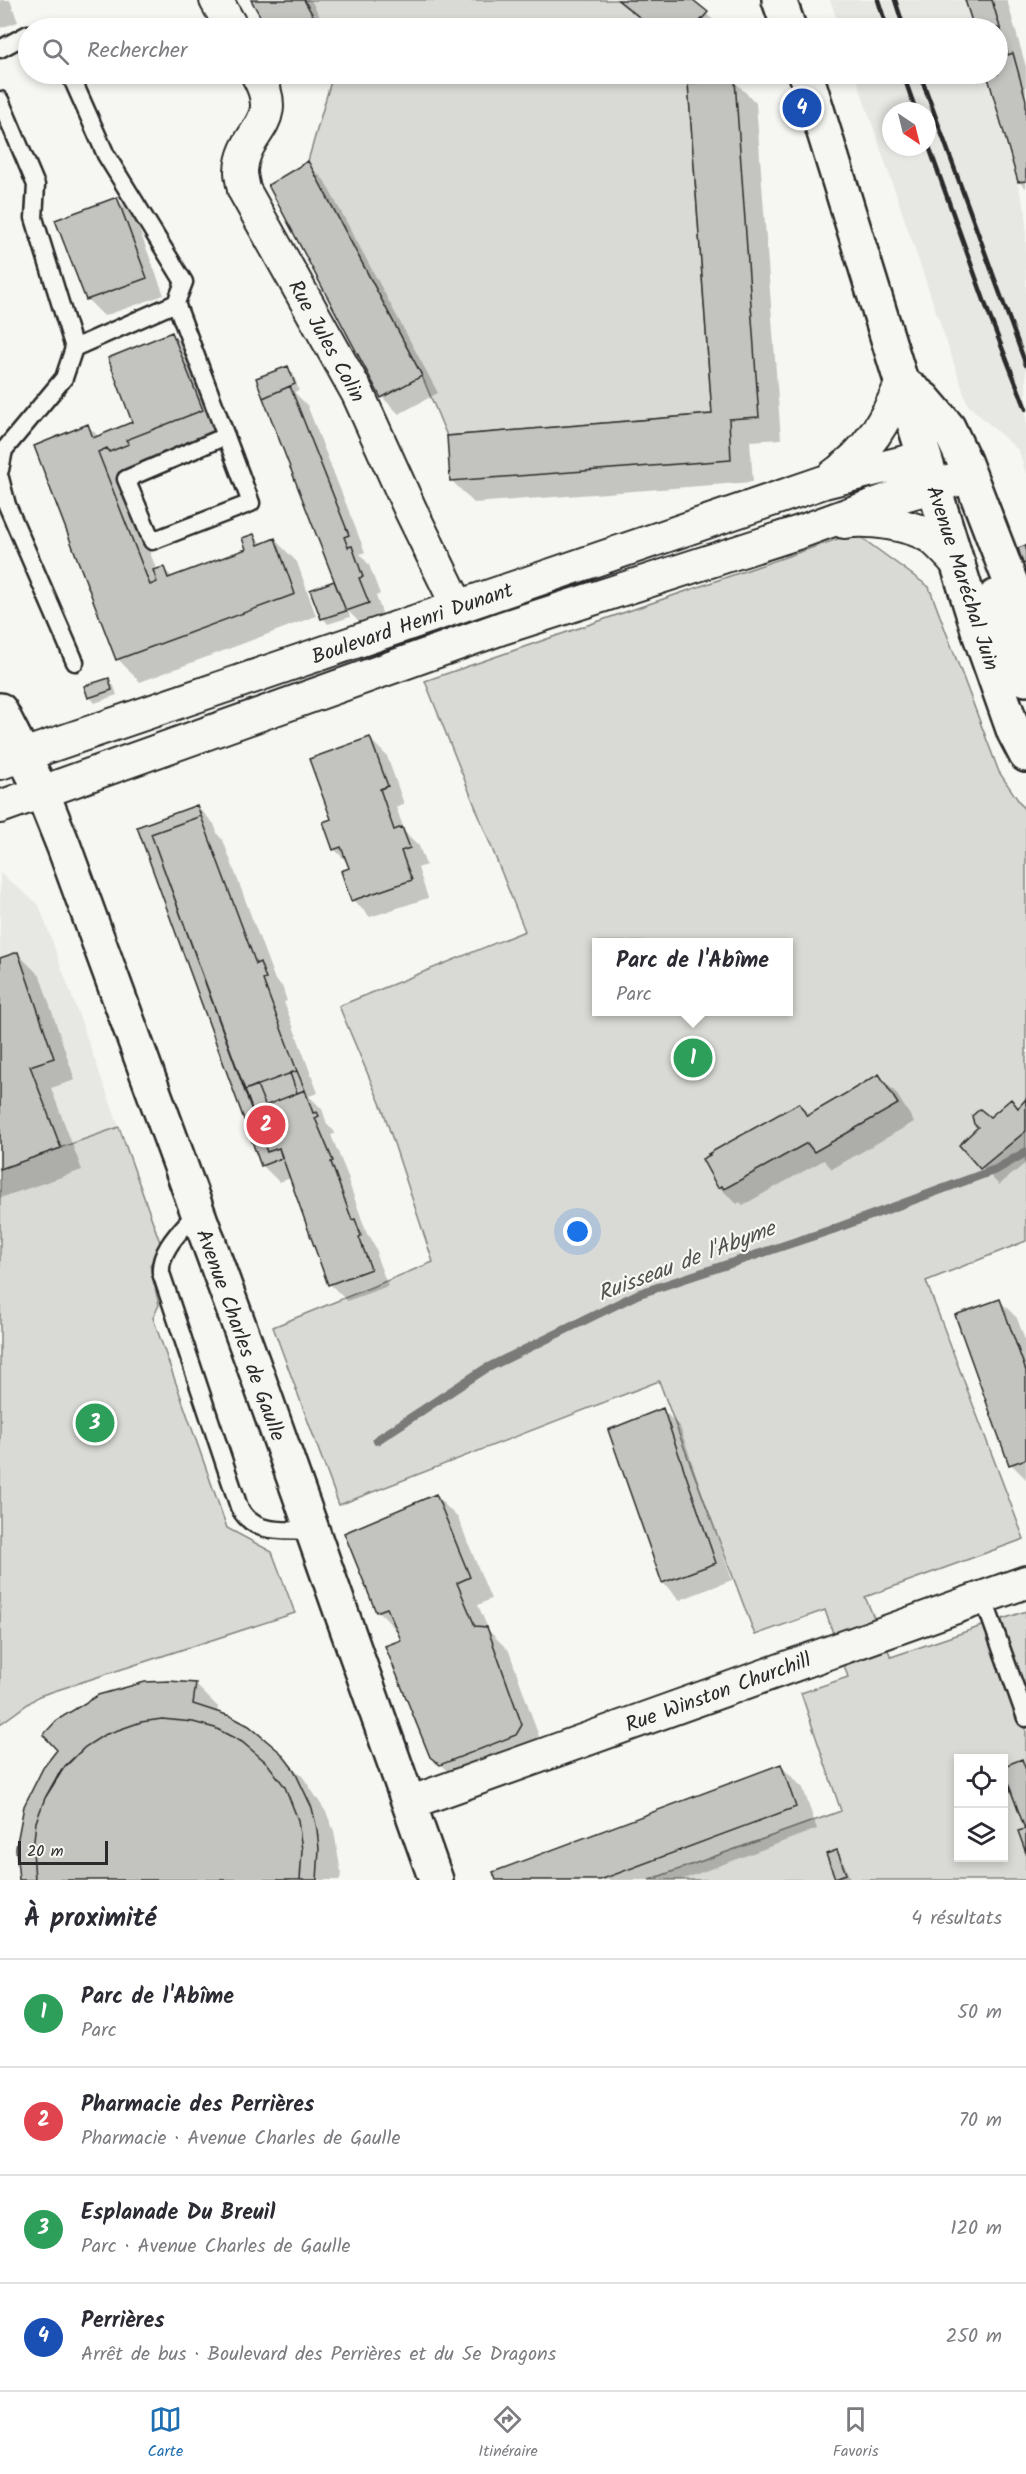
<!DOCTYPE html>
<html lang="fr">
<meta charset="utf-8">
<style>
:root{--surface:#fff;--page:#f7f7f7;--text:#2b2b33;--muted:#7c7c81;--line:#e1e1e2;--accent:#1f6fb2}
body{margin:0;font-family:Kalam,sans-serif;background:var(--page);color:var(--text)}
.controls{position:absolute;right:18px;bottom:18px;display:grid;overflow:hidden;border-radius:0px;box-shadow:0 3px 9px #0003}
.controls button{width:54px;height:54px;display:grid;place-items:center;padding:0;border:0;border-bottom:2px solid var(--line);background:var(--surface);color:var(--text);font:30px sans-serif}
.compass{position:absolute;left:882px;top:102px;width:54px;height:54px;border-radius:50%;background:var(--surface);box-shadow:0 3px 9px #0003;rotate:145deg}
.scale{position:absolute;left:18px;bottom:15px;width:90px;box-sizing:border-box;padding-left:6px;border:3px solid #2b2b2b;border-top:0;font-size:16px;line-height:21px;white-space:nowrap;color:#2b2b2b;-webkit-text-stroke:4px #f6f6f2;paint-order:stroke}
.you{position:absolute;left:578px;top:1232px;width:21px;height:21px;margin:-15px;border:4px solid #fff;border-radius:50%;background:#1a73e8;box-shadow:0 0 0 9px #1a73e833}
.badge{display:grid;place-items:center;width:39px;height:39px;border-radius:50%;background:var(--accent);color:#fff;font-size:20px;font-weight:700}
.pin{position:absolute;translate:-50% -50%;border:3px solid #fff;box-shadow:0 2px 6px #0006}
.popup{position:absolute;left:592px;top:938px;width:201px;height:78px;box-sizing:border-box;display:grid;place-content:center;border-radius:0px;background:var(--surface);filter:drop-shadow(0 2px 4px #0005);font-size:20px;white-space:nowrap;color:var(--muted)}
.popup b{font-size:22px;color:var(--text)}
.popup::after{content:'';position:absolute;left:50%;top:100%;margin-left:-12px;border:12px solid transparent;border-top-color:var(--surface)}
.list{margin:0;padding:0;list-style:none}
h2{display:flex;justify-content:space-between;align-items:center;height:78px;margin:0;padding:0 24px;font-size:26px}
h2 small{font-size:20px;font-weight:400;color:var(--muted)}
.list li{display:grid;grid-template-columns:39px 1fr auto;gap:18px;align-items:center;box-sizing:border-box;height:108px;padding:0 24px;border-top:2px solid var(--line)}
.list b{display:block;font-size:22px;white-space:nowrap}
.list p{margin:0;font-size:20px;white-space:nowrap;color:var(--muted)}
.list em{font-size:20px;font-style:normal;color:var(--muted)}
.icon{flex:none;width:33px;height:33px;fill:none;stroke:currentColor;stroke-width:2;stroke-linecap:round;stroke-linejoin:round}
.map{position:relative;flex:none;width:1026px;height:1880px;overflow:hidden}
.search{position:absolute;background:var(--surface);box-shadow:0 3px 9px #0003;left:18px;right:18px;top:18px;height:66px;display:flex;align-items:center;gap:15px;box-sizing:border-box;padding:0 21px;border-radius:33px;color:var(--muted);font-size:22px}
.sheet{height:510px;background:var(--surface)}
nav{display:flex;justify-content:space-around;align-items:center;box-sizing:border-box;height:84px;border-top:2px solid var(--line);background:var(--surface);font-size:16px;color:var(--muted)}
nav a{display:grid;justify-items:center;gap:3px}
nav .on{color:var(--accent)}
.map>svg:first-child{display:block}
</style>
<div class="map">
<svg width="1026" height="1880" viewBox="0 0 1026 1880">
<rect width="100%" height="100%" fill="#f6f6f2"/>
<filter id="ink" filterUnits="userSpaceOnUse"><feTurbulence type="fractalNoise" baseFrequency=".0167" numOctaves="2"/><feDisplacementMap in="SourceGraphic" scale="12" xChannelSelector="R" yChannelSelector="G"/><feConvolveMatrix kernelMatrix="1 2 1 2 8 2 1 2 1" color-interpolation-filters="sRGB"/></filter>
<g filter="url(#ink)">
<path fill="#e7e7e3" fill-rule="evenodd" d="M830,0H965L973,28H840Z
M855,74H986L1026,213V474L1019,451L968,405ZM891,111H927V147H891Z
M0,873L39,905L119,1127L0,1170Z"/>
<path fill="#d9d9d5" stroke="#828280" stroke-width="1.5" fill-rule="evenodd" d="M304,0H618L653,28H320Z
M333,74H685L688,83L712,414L447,436L422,376L308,161Z
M855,533L929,587L999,772L1026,812V1241L926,1281L1024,1539L865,1597L891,1657L1026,1611V1880H649L841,1811L801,1693L848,1677L825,1610L755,1635L659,1381L339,1505L273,1327L433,1262L383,1110L339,1006L525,931L425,681ZM597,942H789V1012H597ZM958,1758H1004V1858H958Z
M119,1127L161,1245L150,1265L159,1305L153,1318L227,1528L272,1552L295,1613L39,1696L0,1724V1169Z"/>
<path fill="#0003" d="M0,0H10L18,22L0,28Z
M253,0H311L326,28H269Z
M616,0H691L722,28H651Z
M967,0H1007L1026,67V188L1019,182L988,74H998V28H975Z
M734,81L756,103L781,439L750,441L753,482L474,503L452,481L713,416Z
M307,163L324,180L438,393L399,414L382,397Z
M117,199L134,216L164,295L104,316L87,299Z
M172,334L194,356L224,433L120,474L157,571L163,568L173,578L248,550L254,535L263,545L275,540L297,562L316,616L140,682L118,659L88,426L99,437L134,423Z
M287,368L293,373L299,390L294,392L307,405L365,552L360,554L369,565L380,594L376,596L385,621L364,627L348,611L350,617L328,624L323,618L334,583L338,587L258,379Z
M108,680L114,686L117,695L95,703L90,697Z
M370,739L387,756L404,804L396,807L405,832L419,846L426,865L418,868L428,898L370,917L353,900L351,869L348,863L334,849L333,820Z
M197,806L214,824L218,835L223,840L275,980L282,986L287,1001L284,1002L318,1093L309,1096L322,1109L327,1124L334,1131L335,1134L331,1135L349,1179L348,1180L367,1234L371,1238L378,1254L376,1255L388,1286L347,1301L330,1284L291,1178L279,1182L262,1165L139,828Z
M18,954L40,976L75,1080L51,1088L82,1170L0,1198V960Z
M879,1076L896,1093L914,1122L832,1169L824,1160L743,1205L740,1202L737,1204L719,1187L799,1105L810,1116Z
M1026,1101V1163L999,1185L961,1145L990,1119L1018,1109Z
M1000,1301L1017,1318L1026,1343V1479L1011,1464Z
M663,1410L680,1427L732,1580L680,1600L663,1583Z
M436,1496L458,1518L491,1599L478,1605L489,1631L509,1651L543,1748L455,1779L432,1756L403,1641L399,1633L378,1611L346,1533Z
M196,1685L218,1707L217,1713L265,1740L303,1777L326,1812L334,1831L341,1873L340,1880H21L44,1769Z
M781,1766L803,1788L817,1829L681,1880H497Z
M837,1852L842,1857L850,1879L839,1880L836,1877Z"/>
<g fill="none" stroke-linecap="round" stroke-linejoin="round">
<path stroke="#7a7a78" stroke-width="9" d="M377,1440L485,1369L638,1294L834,1229L997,1169L1026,1152"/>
</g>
<path fill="#c3c3c0" stroke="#2b2b2b" stroke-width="1.5" d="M251,0H304L320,28H267Z
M618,0H693L708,12L694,28H653Z
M965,0H992L1008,55L1013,53L1026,100V181L1018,182L987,74H998V28H974Z
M735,80L759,417L729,419L731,460L450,481L447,436L712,414L688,83Z
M308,161L422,376L381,398L268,185Z
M117,197L147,278L86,300L55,220Z
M172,332L203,410L126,440L129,444L109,452L107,448L98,452L150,585L157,582L153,570L164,567L168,578L246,549L242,538L254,534L258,545L275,538L295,594L116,660L34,446L88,424L93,438L132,422L108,358Z
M288,366L295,384L263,398L256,378Z
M290,386L349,535L344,537L348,547L352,546L363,577L359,578L369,603L346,611L263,398Z
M1026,545V563L1023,564L1018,548Z
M334,581L346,611L321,619L310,590Z
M109,678L112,690L88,698L84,686Z
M370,737L388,786L380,789L394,830L402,827L410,848L401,851L412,880L351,901L341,871L349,868L341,847L333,850L323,822L331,819L309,759Z
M197,805L201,816L151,834L267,1152L279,1148L282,1158L261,1166L137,827Z
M201,816L256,964L260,962L266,979L263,980L297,1071L245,1090L151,834Z
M18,952L54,1058L30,1066L61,1148L0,1169V958Z
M297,1071L305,1090L297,1093L290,1073Z
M879,1074L898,1104L814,1152L807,1143L724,1189L722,1186L718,1188L702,1159L710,1155L708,1154L799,1103L807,1116Z
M257,1085L265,1105L256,1120L245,1090Z
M305,1090L313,1113L317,1112L319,1116L315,1118L333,1161L331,1162L352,1220L355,1219L361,1236L359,1237L371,1269L328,1285L279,1148L267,1152L256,1120L264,1106Z
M1011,1099L1018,1108L1026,1099V1131L980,1169L959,1145L978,1127L974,1124L972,1116L980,1109L990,1117Z
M1000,1299L1026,1371V1459L1009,1465L955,1315Z
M663,1408L716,1563L662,1583L608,1430Z
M436,1494L470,1577L457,1583L475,1626L487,1627L522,1725L516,1735L440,1765L430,1757L385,1646L401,1640L387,1608L376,1612L344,1533Z
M169,1681L196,1683L193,1704L230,1716L249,1726L281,1753L294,1770L312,1808L317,1829L319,1849L317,1880H300L302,1850L298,1820L285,1787L267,1763L242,1742L215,1728L193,1722L162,1719L141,1722L104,1735L85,1747L65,1766L45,1798L36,1822L33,1849L35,1880H19L16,1848L24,1806L43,1768L57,1750L43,1735L57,1720L98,1695L145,1682Z
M162,1719L193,1722L215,1728L242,1742L267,1763L285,1787L298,1820L302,1850L300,1880H35L33,1849L36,1822L45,1798L59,1773L85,1747L104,1735L141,1722Z
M1022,1759L1026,1770V1853L1018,1831L1025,1829L1004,1772V1766Z
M781,1764L796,1807L600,1880H496L493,1872Z
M837,1850L846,1874L835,1878L826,1854Z"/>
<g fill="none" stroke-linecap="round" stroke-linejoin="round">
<defs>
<path id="lane" d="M0,49L28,34
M70,74L106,155L184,282L176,303
M0,100L36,185L34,218L74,348
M0,470L4,450L64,378L74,348L176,303L251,503L152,541L126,479L226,436
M0,478L7,505L75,662
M197,1212C183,1229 159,1249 161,1273L239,1507C254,1536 283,1529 311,1531
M983,1597L1026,1718"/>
<path id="street" d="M216,0L232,28
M257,74C286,125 243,129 241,171C241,177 243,184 244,190L358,394L411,511L458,607
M833,476C868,452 886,421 902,382
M844,522C867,518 912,524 932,538C941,545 950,556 959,565
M0,763L824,482L925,457
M0,807L502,628L800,532L893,498L970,476
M409,1803L1026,1582"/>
<path id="secondary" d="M779,0L789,28
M806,74L979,633L1014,732L1026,755
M902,382L924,399L948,427L964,461L1026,622
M995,597L1026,679
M0,710L42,792L64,847L258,1377L436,1880"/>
</defs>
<use href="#lane" stroke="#2b2b2b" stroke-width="21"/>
<use href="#street" stroke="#2b2b2b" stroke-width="36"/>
<use href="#secondary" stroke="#2b2b2b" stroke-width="38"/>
<use href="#lane" stroke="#f6f6f2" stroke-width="16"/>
<use href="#street" stroke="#f6f6f2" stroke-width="32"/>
<use href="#secondary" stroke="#f6f6f2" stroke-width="33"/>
<path stroke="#2b2b2b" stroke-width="4.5" d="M878,0L887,28
M895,0L904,28
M903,74L916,111
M920,74L1026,365
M927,141L990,317L1026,409"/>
</g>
</g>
<g text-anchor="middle" stroke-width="4.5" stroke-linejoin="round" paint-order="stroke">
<g font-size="21" fill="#2b2b2b" stroke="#f6f6f2">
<text transform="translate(327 341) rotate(61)" y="7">Rue Jules Colin</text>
<text transform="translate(963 578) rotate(72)" y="7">Avenue Maréchal Juin</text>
<text transform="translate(412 623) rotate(-19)" y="7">Boulevard Henri Dunant</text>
<text transform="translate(241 1335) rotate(70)" y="7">Avenue Charles de Gaulle</text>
<text transform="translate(718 1692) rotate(-20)" y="7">Rue Winston Churchill</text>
</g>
<g font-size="22" font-style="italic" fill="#525251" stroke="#f6f6f2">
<text transform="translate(686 1260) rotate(-21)" y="8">Ruisseau de l'Abyme</text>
</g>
</g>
</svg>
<div class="controls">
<button><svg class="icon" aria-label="locate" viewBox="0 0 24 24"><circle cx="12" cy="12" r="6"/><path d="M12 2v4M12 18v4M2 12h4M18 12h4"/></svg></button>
<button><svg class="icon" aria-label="layers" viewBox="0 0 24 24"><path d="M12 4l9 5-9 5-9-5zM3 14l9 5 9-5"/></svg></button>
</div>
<svg class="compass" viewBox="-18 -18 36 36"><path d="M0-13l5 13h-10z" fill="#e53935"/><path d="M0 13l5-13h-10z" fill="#7c7c81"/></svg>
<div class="scale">20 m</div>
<div class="you"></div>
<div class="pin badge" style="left:693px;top:1058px;background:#2e9e5b">1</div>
<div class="popup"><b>Parc de l'Abîme</b>Parc</div>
<div class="pin badge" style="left:266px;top:1125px;background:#e0444e">2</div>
<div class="pin badge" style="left:95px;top:1423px;background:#2e9e5b">3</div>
<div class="pin badge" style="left:802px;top:108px;background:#1a4fb4">4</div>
<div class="search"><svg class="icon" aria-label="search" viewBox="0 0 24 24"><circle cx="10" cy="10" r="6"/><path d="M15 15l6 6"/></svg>Rechercher</div>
</div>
<section class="sheet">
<h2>À proximité<small>4 résultats</small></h2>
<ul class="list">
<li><span class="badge" style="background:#2e9e5b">1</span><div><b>Parc de l'Abîme</b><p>Parc</p></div><em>50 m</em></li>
<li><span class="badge" style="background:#e0444e">2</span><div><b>Pharmacie des Perrières</b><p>Pharmacie · Avenue Charles de Gaulle</p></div><em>70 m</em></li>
<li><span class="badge" style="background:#2e9e5b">3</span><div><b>Esplanade Du Breuil</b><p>Parc · Avenue Charles de Gaulle</p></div><em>120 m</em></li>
<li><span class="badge" style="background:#1a4fb4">4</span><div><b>Perrières</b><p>Arrêt de bus · Boulevard des Perrières et du 5e Dragons</p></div><em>250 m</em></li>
</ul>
</section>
<nav>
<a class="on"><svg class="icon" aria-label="map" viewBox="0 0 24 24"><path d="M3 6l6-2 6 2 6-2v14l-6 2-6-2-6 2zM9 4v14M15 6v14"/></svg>Carte</a>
<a><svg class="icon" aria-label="directions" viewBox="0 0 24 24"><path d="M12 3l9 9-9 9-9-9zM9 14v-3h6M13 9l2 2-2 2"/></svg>Itinéraire</a>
<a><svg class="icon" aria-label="saved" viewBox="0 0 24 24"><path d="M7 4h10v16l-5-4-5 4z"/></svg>Favoris</a>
</nav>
